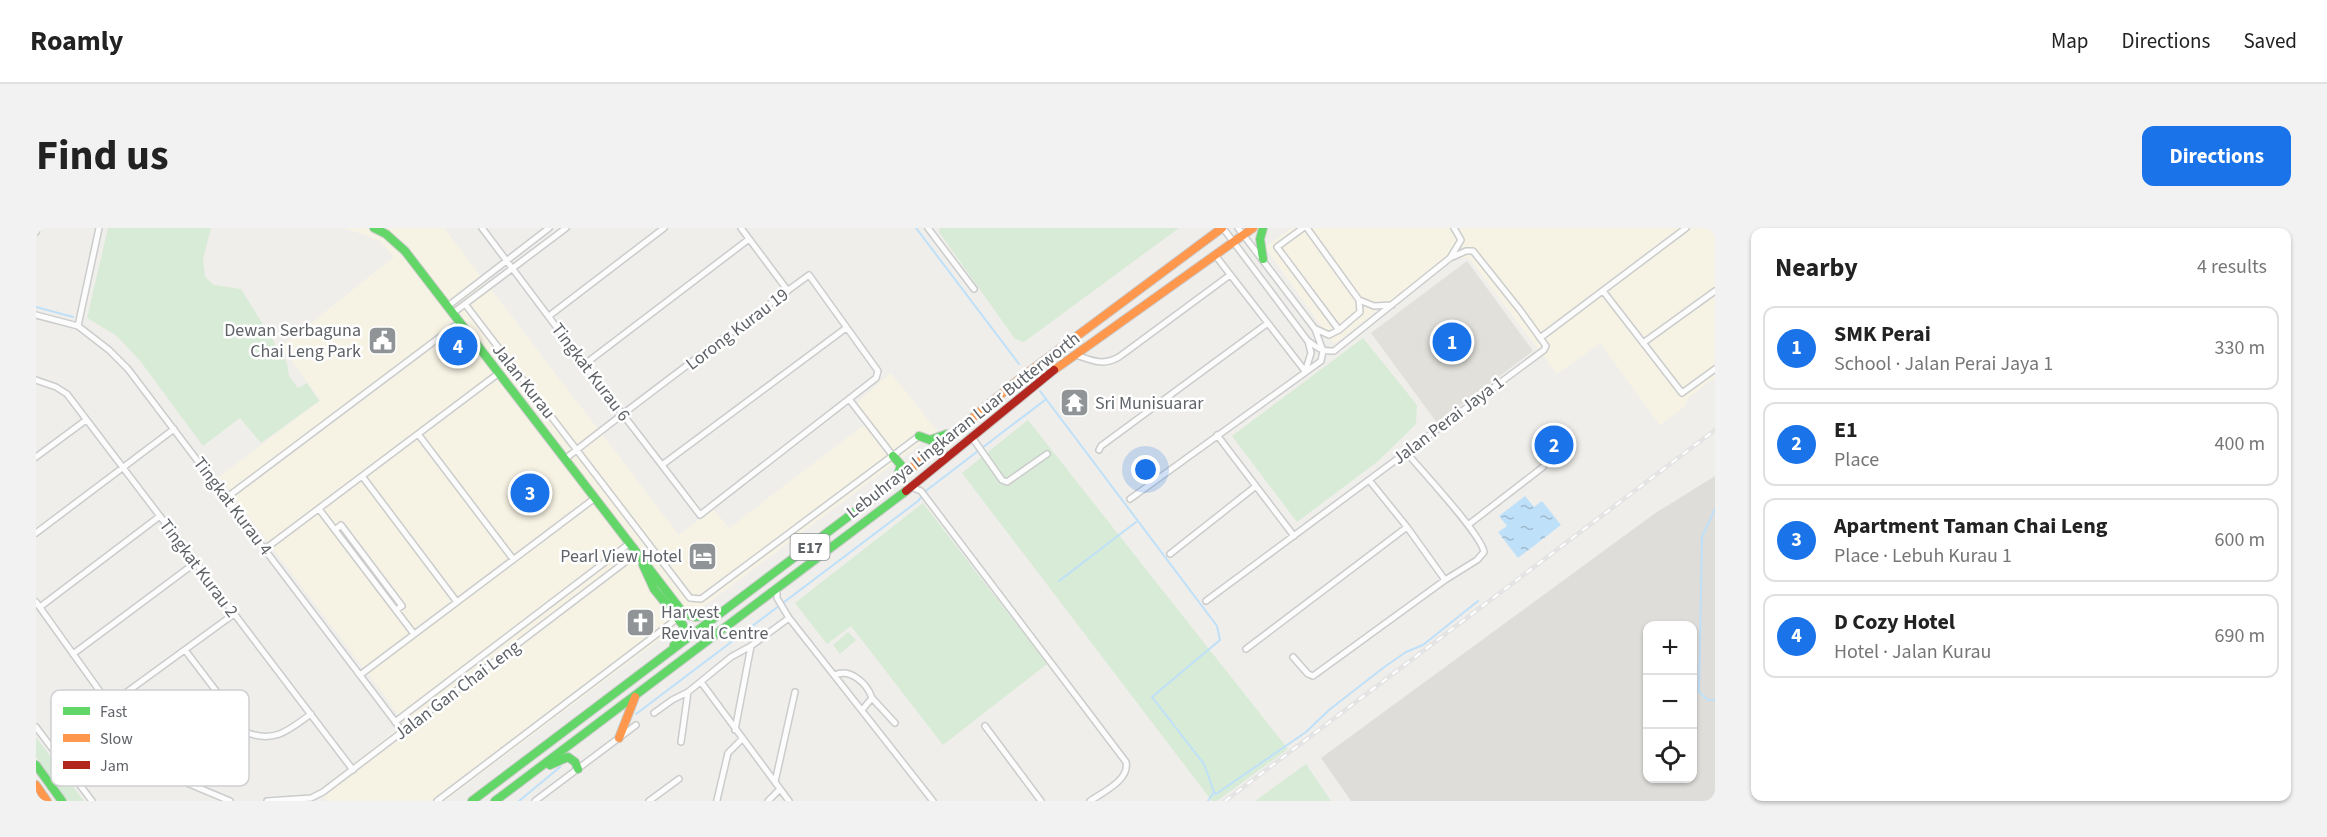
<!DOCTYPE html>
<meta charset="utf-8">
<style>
:root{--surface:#fff;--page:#f2f2f2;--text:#222;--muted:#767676;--line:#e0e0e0;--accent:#1a73e8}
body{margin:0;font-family:"Source Sans 3",sans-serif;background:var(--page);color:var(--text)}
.controls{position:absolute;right:18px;bottom:18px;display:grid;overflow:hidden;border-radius:12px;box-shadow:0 2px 4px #0004}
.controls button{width:54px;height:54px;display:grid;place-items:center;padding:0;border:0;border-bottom:2px solid var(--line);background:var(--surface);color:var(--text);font:30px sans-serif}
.you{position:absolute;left:1110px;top:242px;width:21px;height:21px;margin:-15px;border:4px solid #fff;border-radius:50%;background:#1a73e8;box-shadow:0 0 0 9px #1a73e833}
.badge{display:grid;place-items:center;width:39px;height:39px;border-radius:50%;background:var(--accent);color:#fff;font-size:20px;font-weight:700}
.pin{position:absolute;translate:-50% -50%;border:3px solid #fff;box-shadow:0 2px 6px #0006}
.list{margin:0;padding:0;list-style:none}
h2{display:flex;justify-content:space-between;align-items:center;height:78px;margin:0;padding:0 24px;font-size:26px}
h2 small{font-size:20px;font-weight:400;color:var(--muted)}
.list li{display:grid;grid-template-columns:39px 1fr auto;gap:18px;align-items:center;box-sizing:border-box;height:84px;margin:0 12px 12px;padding:0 12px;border:2px solid var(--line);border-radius:12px}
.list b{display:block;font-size:22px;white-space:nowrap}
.list p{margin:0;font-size:20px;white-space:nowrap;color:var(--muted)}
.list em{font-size:20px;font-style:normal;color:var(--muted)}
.icon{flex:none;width:33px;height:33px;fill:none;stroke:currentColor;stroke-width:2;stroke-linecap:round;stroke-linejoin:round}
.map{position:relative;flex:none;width:1679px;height:573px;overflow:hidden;border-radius:12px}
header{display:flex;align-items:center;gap:36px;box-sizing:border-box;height:84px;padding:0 30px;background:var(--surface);border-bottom:2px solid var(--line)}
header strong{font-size:28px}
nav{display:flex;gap:33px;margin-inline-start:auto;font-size:21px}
.intro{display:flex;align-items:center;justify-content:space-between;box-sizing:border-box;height:144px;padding:0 36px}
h1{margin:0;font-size:42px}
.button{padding:15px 27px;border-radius:12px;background:var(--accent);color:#fff;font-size:21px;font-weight:700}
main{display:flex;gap:36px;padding:0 36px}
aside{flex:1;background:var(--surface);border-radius:12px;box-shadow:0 2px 4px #0004}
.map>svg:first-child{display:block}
</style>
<header>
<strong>Roamly</strong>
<nav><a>Map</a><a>Directions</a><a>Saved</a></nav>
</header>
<div class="intro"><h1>Find us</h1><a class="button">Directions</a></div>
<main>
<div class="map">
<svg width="1679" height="573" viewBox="0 0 1679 573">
<defs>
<pattern id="water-ripples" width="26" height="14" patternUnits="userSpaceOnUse" patternTransform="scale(1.5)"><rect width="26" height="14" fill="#bfe0f9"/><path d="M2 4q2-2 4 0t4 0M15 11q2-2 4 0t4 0" fill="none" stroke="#9eb9cd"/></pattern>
</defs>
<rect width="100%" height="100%" fill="#efeeea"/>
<path fill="#f7f3e4" d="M308,0H408L643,307L677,281L693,300L828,197L816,179L855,145L901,203L409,573H291L283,562L369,495L183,249L285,172L245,119L358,29L343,12Z
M1256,0H1679V149L1652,170L1648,179L1624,197L1564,115L1521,146L1432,29L1402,36L1298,116L1229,19Z"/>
<path fill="#dfddda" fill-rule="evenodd" d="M1679,248V573H1315L1285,530L1618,286ZM1612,398H1656V550H1612Z"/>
<path fill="#e2e0da" d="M1431,33L1497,123L1401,195L1335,105Z"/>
<path fill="#d8ebd6" d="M72,0H175L167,31L169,49L178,57L205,61L251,135L253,148L262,160L271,155L283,173L225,215L204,190L167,218L105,134L81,108L51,90Z
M904,0H1143L988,114L979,111L903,4Z
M1327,110L1381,177L1380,196L1341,234L1261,294L1196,208Z
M992,192L1252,521L1181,573H1176L1163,556L926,245Z
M887,275L1011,436L907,517L815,398L791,416L759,375Z
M812,404L820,412L804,426L797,417Z
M0,509L48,573H32L0,529Z
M1270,536L1295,573H1219Z"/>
<path fill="url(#water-ripples)" d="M1489,268L1498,279L1506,273L1525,297L1482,330L1462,304L1471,298L1463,288Z"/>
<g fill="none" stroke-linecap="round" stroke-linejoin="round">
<path stroke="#bfe0f9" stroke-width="2" d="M880,0L983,136
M0,79L37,89
M1004,163L1181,398L1184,412L1116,469L1168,536L1178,564L1172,573
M1679,281L1666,309L1663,464L1672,472H1679
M1023,353L1100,294
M600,486L882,273L891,262L1009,172
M1178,564L1180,566L1270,504L1293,482L1347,440L1370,424L1387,417L1442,373
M483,573L524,539"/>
<defs>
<path id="street" d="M446,0L567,161C600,203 632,245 664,287L840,150L842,143L773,47C691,107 609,168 529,231
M705,0L752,63
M892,0L938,61
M1187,0L1271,112C1280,119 1286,124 1298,123L1414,30L1425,12L1418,0
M1267,0L1241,19L1303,102
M1271,0L1323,72L1324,84L1303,102L1293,107L1280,101
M0,4L1,0
M1179,27L1269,143
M1567,63L1646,165L1679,141
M1323,72L1338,78L1356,77
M429,76L654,370L665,371L883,208
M412,78L513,0
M417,85L530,0
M0,87L42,98L73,122L92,141L367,504
M513,88L628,0
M42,98L63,0
M1504,110L1650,0
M1607,115L1679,63
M1040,127C1057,133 1067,138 1083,129L1194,47
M549,136L713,11
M1270,141L1275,125L1272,113
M0,152L20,159L31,166L317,542
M813,171L857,228
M382,206L477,331
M1181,207L1258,308
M935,208L966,252L971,254L1011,226
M1063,222L1065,218L1232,95
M0,229L50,192
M626,237L810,100
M326,248L421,374
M1333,252L1371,299L1409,352
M875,259L885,263L1090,534C1094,552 1067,564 1054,573
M190,270L424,94
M1094,271L1285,133L1287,123L1279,101L1202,0
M283,281L378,406
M1432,297L1507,239
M299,302L305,297L366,378L360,382
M0,305L138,201
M229,321L463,145
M1134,326L1220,258
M741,361V370L753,390L897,573
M1170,373L1508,122L1510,118L1484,82L1437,23H1430L1414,30
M0,374L113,532L151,555L194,573
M4,379L124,288
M1210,421L1371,299
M149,422L212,505C239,515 253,502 275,486
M37,426L159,335
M1257,429L1272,446L1277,448L1409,352L1441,332L1448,324C1445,306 1385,242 1370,224
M324,447L559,270
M799,447C814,440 831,455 836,470L826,482
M665,454L753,573
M836,470L859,495
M73,477L198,386
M618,485L636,472L652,464L695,429L715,418L753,390
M359,494L594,315
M949,498L1005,573
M0,499L56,573
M699,502L715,418
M645,514L652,464
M107,525L185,469
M739,554L759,464
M681,572L692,525L706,511
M231,573L275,570L287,564L601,325
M401,573L642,390
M499,573L600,497
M613,573L643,551
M732,573L744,561"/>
<path id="fast" d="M338,0L350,6L369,23L648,386L659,389L683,386
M1227,0L1224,11L1227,31
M883,208L894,212L911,206
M857,228L865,237L860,252
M607,337L618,361L647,397L648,404L638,417
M0,537L26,573
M514,537L532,529L539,534L542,541
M436,573L866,248
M459,573L870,263"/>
<path id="slow" d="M1018,142L1217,0
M866,248L986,149L1186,0
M583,510L599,469
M0,557L11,573"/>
<path id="jam" d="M870,263L1018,142"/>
</defs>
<use href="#street" stroke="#cbcccc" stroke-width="8"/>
<use href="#fast" stroke="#cacacb" stroke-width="10"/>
<use href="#slow" stroke="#cacacb" stroke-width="10"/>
<use href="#jam" stroke="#cacacb" stroke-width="10"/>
<use href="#street" stroke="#fdfcfc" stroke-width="5"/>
<use href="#fast" stroke="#63d668" stroke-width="8"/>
<use href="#slow" stroke="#ff974d" stroke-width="8"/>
<use href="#jam" stroke="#b3261e" stroke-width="8"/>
<defs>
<path id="rail" d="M1189,573L1679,202"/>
</defs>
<use href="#rail" stroke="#e4e4e4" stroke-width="4.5"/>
<use href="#rail" stroke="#fff" stroke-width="2" stroke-dasharray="7" stroke-linecap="butt"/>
</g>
<defs>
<symbol id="civic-square" viewBox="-11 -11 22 22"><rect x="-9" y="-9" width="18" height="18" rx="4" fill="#919496" stroke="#fff"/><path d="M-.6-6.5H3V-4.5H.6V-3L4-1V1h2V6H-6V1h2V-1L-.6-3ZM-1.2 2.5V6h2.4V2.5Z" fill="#fff"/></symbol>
<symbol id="temple-square" viewBox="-11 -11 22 22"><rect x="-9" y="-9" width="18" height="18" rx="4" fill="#919496" stroke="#fff"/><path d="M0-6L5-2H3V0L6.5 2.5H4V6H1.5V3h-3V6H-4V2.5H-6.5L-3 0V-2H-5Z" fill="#fff"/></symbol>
<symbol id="hotel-square" viewBox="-11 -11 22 22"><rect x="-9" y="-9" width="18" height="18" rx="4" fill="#919496" stroke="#fff"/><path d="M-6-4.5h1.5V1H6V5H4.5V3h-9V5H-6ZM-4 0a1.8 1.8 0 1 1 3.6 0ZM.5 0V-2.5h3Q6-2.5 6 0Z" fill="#fff"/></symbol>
<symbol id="church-square" viewBox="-11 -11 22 22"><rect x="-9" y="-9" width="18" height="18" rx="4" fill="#919496" stroke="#fff"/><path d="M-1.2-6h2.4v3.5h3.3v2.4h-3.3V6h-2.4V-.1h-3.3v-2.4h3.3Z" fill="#fff"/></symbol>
</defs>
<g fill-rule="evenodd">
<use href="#civic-square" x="330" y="96" width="33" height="33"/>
<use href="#temple-square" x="1022" y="158" width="33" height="33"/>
<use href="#hotel-square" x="650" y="312" width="33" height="33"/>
<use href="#church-square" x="588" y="378" width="33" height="33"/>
</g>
<g text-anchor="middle" stroke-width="5" stroke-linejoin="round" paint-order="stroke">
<rect fill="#fff" stroke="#8f9295" stroke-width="1.5" x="754.5" y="306" width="39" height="26" rx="4.5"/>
<g font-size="16" font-weight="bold" fill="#5f6368">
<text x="774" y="325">E17</text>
</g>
<g font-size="18" fill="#5f6368" stroke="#fff">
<text transform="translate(701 101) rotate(-37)" y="6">Lorong Kurau 19</text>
<text transform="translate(555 144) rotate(53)" y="6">Tingkat Kurau 6</text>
<text transform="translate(488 153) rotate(52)" y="6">Jalan Kurau</text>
<text transform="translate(1412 192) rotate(-37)" y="6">Jalan Perai Jaya 1</text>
<text transform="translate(927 197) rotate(-38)" y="6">Lebuhraya Lingkaran Luar Butterworth</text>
<text transform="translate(197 278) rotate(53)" y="6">Tingkat Kurau 4</text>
<text transform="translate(163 340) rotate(53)" y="6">Tingkat Kurau 2</text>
<text transform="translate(421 462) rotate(-37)" y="6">Jalan Gan Chai Leng</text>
</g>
<g font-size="18" fill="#5f6368" stroke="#fff" text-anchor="end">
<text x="325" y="108">Dewan Serbaguna<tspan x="325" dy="21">Chai Leng Park</tspan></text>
<text x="1059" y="181" text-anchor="start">Sri Munisuarar</text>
<text x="646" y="334">Pearl View Hotel</text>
<text x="625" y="390" text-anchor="start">Harvest<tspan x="625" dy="21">Revival Centre</tspan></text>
</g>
</g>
<rect x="15" y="462" width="198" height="96" rx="9" fill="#fff" stroke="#cfd0d2" stroke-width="1.5"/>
<rect x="27" y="479" width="27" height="8" fill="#63d668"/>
<rect x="27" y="506" width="27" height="8" fill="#ff974d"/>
<rect x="27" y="533" width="27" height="8" fill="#b3261e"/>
<g font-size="16" fill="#5f6368">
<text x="64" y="489">Fast</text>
<text x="64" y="516">Slow</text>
<text x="64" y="543">Jam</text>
</g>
</svg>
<div class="controls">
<button>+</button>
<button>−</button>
<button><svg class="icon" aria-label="locate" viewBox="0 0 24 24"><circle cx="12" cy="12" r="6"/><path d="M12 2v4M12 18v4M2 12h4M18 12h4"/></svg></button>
</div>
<div class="you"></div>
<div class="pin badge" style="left:1416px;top:114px">1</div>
<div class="pin badge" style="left:1518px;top:217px">2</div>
<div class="pin badge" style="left:494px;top:265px">3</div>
<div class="pin badge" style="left:422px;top:118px">4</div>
</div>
<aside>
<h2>Nearby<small>4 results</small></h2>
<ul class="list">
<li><span class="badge">1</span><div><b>SMK Perai</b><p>School · Jalan Perai Jaya 1</p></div><em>330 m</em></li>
<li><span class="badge">2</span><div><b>E1</b><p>Place</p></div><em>400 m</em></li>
<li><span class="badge">3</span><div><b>Apartment Taman Chai Leng</b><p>Place · Lebuh Kurau 1</p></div><em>600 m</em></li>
<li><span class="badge">4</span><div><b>D Cozy Hotel</b><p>Hotel · Jalan Kurau</p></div><em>690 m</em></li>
</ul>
</aside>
</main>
